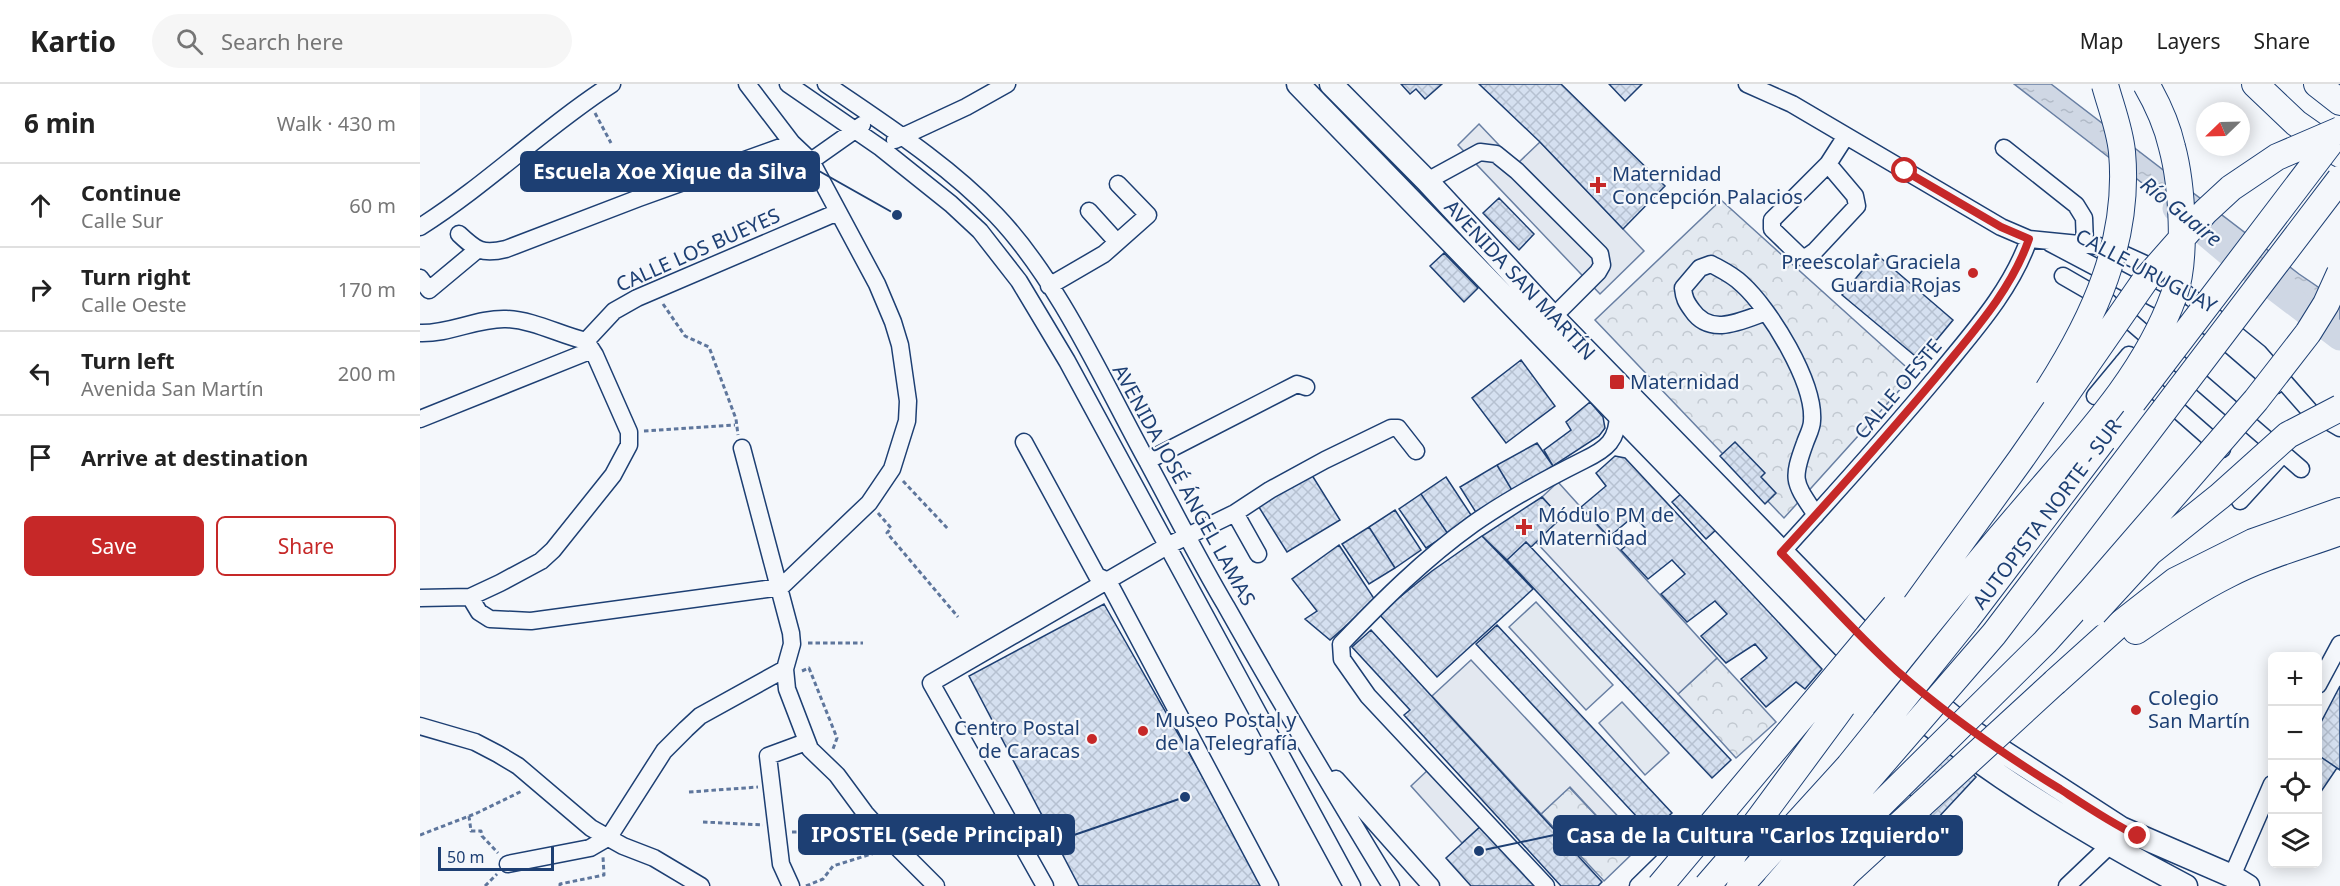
<!DOCTYPE html>
<meta charset="utf-8">
<style>
:root{--surface:#fff;--page:#f6f6f6;--text:#222;--muted:#767676;--line:#e0e0e0;--accent:#c62828}
body{margin:0;font-family:"Noto Sans",sans-serif;background:var(--page);color:var(--text)}
.controls{position:absolute;right:18px;bottom:18px;display:grid;overflow:hidden;border-radius:9px;box-shadow:0 3px 15px #0003}
.controls button{width:54px;height:54px;display:grid;place-items:center;padding:0;border:0;border-bottom:2px solid var(--line);background:var(--surface);color:var(--text);font:30px sans-serif}
.compass{position:absolute;left:1776px;top:18px;width:54px;height:54px;border-radius:50%;background:var(--surface);box-shadow:0 3px 15px #0003;rotate:247deg}
.scale{position:absolute;left:18px;bottom:15px;width:116px;box-sizing:border-box;padding-left:6px;border:3px solid #1d3f73;border-top:0;font-size:16px;line-height:21px;white-space:nowrap;color:#1d3f73;-webkit-text-stroke:4px #f4f7fb;paint-order:stroke}
.stop{position:absolute;width:18px;height:18px;margin:-14px;border:4px solid #c62828;border-radius:50%;background:#fff}
.stop.end{background:#c62828;border-color:#fff;box-shadow:0 2px 6px #0008}
.list{margin:0;padding:0;list-style:none}
h2{display:flex;justify-content:space-between;align-items:center;height:78px;margin:0;padding:0 24px;font-size:26px}
h2 small{font-size:20px;font-weight:400;color:var(--muted)}
.list li{display:grid;grid-template-columns:39px 1fr auto;gap:18px;align-items:center;box-sizing:border-box;height:84px;padding:0 24px;border-top:2px solid var(--line)}
.list b{display:block;font-size:22px;white-space:nowrap}
.list p{margin:0;font-size:20px;white-space:nowrap;color:var(--muted)}
.list em{font-size:20px;font-style:normal;color:var(--muted)}
.actions{display:flex;gap:12px;padding:18px 24px}
.actions a{flex:1;padding:14px 0;border:2px solid var(--accent);border-radius:9px;text-align:center;font-size:21px;color:var(--accent)}
.actions .main{background:var(--accent);color:#fff}
.icon{flex:none;width:33px;height:33px;fill:none;stroke:currentColor;stroke-width:2;stroke-linecap:round;stroke-linejoin:round}
.map{position:relative;flex:none;width:1920px;height:802px;overflow:hidden}
header{display:flex;align-items:center;gap:36px;box-sizing:border-box;height:84px;padding:0 30px;background:var(--surface);border-bottom:2px solid var(--line)}
header strong{font-size:28px}
nav{display:flex;gap:33px;margin-inline-start:auto;font-size:21px}
.search{width:420px;height:54px;background:var(--page);display:flex;align-items:center;gap:15px;box-sizing:border-box;padding:0 21px;border-radius:33px;color:var(--muted);font-size:22px}
main{display:flex}
aside{flex:1;background:var(--surface)}
.map>svg:first-child{display:block}
</style>
<header>
<strong>Kartio</strong>
<div class="search"><svg class="icon" aria-label="search" viewBox="0 0 24 24"><circle cx="10" cy="10" r="6"/><path d="M15 15l6 6"/></svg>Search here</div>
<nav><a>Map</a><a>Layers</a><a>Share</a></nav>
</header>
<main>
<aside>
<h2>6 min<small>Walk · 430 m</small></h2>
<ul class="list">
<li><svg class="icon" aria-label="ahead" viewBox="0 0 24 24"><path d="M12 20V5M6 11l6-6 6 6"/></svg><div><b>Continue</b><p>Calle Sur</p></div><em>60 m</em></li>
<li><svg class="icon" aria-label="right" viewBox="0 0 24 24"><path d="M7 20v-9h11M14 6l5 5-5 5"/></svg><div><b>Turn right</b><p>Calle Oeste</p></div><em>170 m</em></li>
<li><svg class="icon" aria-label="left" viewBox="0 0 24 24"><path d="M17 20v-9H6M10 6l-5 5 5 5"/></svg><div><b>Turn left</b><p>Avenida San Martín</p></div><em>200 m</em></li>
<li><svg class="icon" aria-label="arrive" viewBox="0 0 24 24"><path d="M6 21V4h12l-3 4 3 4H6"/></svg><div><b>Arrive at destination</b></div></li>
</ul>
<div class="actions"><a class="main">Save</a><a>Share</a></div>
</aside>
<div class="map">
<svg width="1920" height="802" viewBox="0 0 1920 802">
<defs>
<pattern id="park-crowns" width="20" height="18" patternUnits="userSpaceOnUse" patternTransform="scale(1.5)"><rect width="20" height="18" fill="#e3e9f0"/><path d="M2 6a3 3 0 1 1 6 0M12 15a3 3 0 1 1 6 0" fill="none" stroke="#c2c9d1"/></pattern>
<pattern id="water-ripples" width="26" height="14" patternUnits="userSpaceOnUse" patternTransform="scale(1.5)"><rect width="26" height="14" fill="#cfd7e4"/><path d="M2 4q2-2 4 0t4 0M15 11q2-2 4 0t4 0" fill="none" stroke="#b1bac7"/></pattern>
<pattern id="building-cross-hatch" width="8" height="8" patternUnits="userSpaceOnUse" patternTransform="scale(1.5)"><rect width="8" height="8" fill="#d5e0f0"/><path d="M0 0l8 8M0 8l8-8" fill="none" stroke="#b6c1d1"/></pattern>
</defs>
<rect width="100%" height="100%" fill="#f4f7fb"/>
<path fill="url(#park-crowns)" stroke="#687fa3" stroke-width="1.5" d="M1301,116L1494,290L1364,434L1175,236Z
M1297,574L1356,638L1316,674L1258,610Z
M1149,703L1212,770L1184,797L1121,730Z"/>
<path fill="#e3e9f0" stroke="#687fa3" stroke-width="1.5" d="M1116,518L1193,601L1166,626L1089,543Z
M1202,618L1249,669L1225,691L1179,639Z"/>
<path fill="#e3e8f0" stroke="#687fa3" stroke-width="1.5" d="M1059,40L1097,80L1120,58L1224,167L1180,210L1038,61Z
M1138,398L1297,574L1258,610L1116,458L1141,434L1122,413Z
M1051,576L1223,759L1212,770L1150,703L1121,730L1012,612Z
M1010,684L1062,741L1042,759L991,702Z"/>
<path fill="url(#water-ripples)" stroke="#687fa3" stroke-width="1.5" d="M1594,0H1631L1879,190L1920,218V252Z"/>
<g fill="none" stroke-linecap="round" stroke-linejoin="round">
<path stroke="#cfd7e4" stroke-width="27" d="M1756,124L1807,167L1920,253"/>
</g>
<path fill="url(#building-cross-hatch)" stroke="#1d3f73" stroke-width="1.5" d="M981,0H1022L1005,15L996,5L990,10Z
M1059,0H1141L1245,102L1203,145L1120,58Z
M1189,0H1222L1205,17Z
M1079,114L1114,150L1099,166L1063,129Z
M1024,169L1058,204L1044,218L1010,182Z
M1456,170L1533,236L1500,276L1422,211Z
M1101,276L1135,322L1086,359L1052,314Z
M1170,318L1183,333L1185,344L1179,352L1133,382L1124,366L1151,346L1146,338Z
M1315,358L1345,389L1341,393L1356,409L1345,420L1300,372Z
M1117,359L1133,382L1093,408L1077,381Z
M1195,372L1205,374L1402,585L1385,605L1376,598L1346,623L1321,595L1347,574L1335,560L1306,579L1281,552L1307,530L1295,517L1267,538L1241,510L1265,490L1252,476L1228,495L1201,466L1226,445L1214,432L1189,453L1161,423L1186,402L1176,389Z
M1077,381L1093,408L1057,430L1040,403Z
M890,388L920,436L867,468L837,420Z
M1026,393L1053,434L1028,450L1001,410Z
M1263,408L1297,445L1286,455L1252,418Z
M1001,410L1028,450L1006,464L979,425Z
M1122,413L1141,434L1111,463L1106,458L1087,476L1062,452Z
M975,426L1001,466L975,484L949,443Z
M949,443L975,484L949,500L922,460Z
M1062,452L1113,505L1017,593L959,530L1012,487Z
M1106,458L1311,676L1292,694L1087,476Z
M919,461L955,516L910,556L885,535L897,527L872,495Z
M684,520L797,718L844,802H659L549,592Z
M1077,541L1252,729L1231,748L1056,560Z
M951,546L1182,798L1178,802H1141L984,631L990,626L932,563Z
M1920,602V686L1898,671V644Z
M1519,659L1556,693L1516,736L1480,702Z
M1898,671L1917,684L1898,712Z
M1062,741L1117,802H1051L1026,774Z"/>
<g fill="none" stroke-linecap="round" stroke-linejoin="round">
<defs>
<path id="minor" d="M368,0L461,64L531,120L560,147L599,197L647,277L932,802
M406,0C464,40 526,79 576,131C639,197 683,297 727,377C753,425 778,475 806,522C859,616 915,710 971,802
M1327,0L1372,20L1581,143L1609,155L1679,162L1703,170L1725,180L1752,198L1839,269L1889,326
M475,56L546,23L587,0
M1584,64L1656,121L1664,134L1665,160
M391,77L442,41
M1408,80L1435,112L1437,122L1395,167L1388,172L1381,173L1352,145V136L1408,80L1426,52
M1007,97L1060,68L1076,70L1097,87L1180,170L1182,181L1178,188L1133,233
M669,127L697,158
M0,143C68,100 125,43 192,0
M39,150C56,166 62,171 86,165L219,114L372,59
M1630,159L1789,243L1856,301
M1643,192L1688,218L1881,385
M0,194L9,206L57,166
M629,202L684,170L728,131L698,100
M1346,228C1321,237 1290,253 1272,226C1266,218 1264,214 1263,204L1280,184L1291,180C1302,186 1313,191 1322,200C1350,225 1395,299 1392,337C1392,344 1387,353 1385,359C1371,397 1374,398 1396,431
M0,249C30,250 57,234 86,235C114,236 140,251 166,257
M166,257L194,227L217,214L418,128
M1703,278L1802,365
M1675,312L1709,271
M1896,330L1920,344
M0,335L172,266
M604,358L677,492L688,497L850,802
M322,364L371,549L372,560L365,585L367,605L390,665L417,691L445,729L464,750L516,802
M727,377L877,300L886,303
M1820,417L1863,370
M815,429L838,470
M1361,469C1415,410 1467,352 1518,291C1552,249 1591,207 1609,155
M50,513L59,528L70,535L111,537L361,503L449,419L472,385L487,337L488,317L480,261L473,238L457,200L391,77L372,59L327,0
M0,514L50,513L80,499L121,477L133,466L193,391L209,361V348L175,271L166,257
M1898,601L1920,560
M0,642L55,658L78,670L98,682L171,744L203,762L234,774L281,802
M916,695L1011,802
M88,780L170,764L189,753L244,667L266,645L280,632L365,585
M1812,792L1852,700
M371,802L361,780L348,672L386,658
M625,802L511,599L747,462L815,429L850,406L905,376L971,344H978L996,367
M1126,802L948,612L922,575L921,560C962,517 1004,475 1053,440C1087,416 1126,395 1164,376C1187,365 1198,356 1198,329
M1218,802L1267,754
M1647,802L1689,762L1696,752"/>
<path id="major" d="M878,0L1462,602C1555,682 1658,746 1766,802
M911,0L1007,97L1133,233L1477,586L1539,638L1576,663L1701,744L1812,792L1828,802"/>
<path id="highway" d="M1835,0L1876,39L1920,70
M1897,0L1920,18
M1716,547C1745,527 1775,507 1807,491C1843,472 1882,462 1920,448
M1635,598L1695,544L1755,497L1833,458L1920,427"/>
</defs>
<use href="#minor" stroke="#1d3f73" stroke-width="19"/>
<use href="#major" stroke="#1d3f73" stroke-width="25"/>
<use href="#highway" stroke="#1d3f73" stroke-width="28"/>
<path stroke="#5e769c" stroke-width="3" stroke-dasharray="4.5 3" stroke-linecap="butt" d="M175,29L191,59
M243,220L265,252L289,263L316,335L318,351
M224,347L315,341
M483,397L529,446
M458,429L471,444L467,449L538,533
M388,559H443
M382,587L389,584L417,654L413,665
M269,708L338,703
M49,732L51,747H61L62,752L78,769
M283,738L343,741
M372,748L412,747
M0,751L57,729L102,707
M65,802L77,790
M140,802V800L184,791L183,773
M386,802L403,795L413,782L461,767"/>
<use href="#minor" stroke="#f4f7fb" stroke-width="16"/>
<use href="#major" stroke="#f4f7fb" stroke-width="22"/>
<use href="#highway" stroke="#f4f7fb" stroke-width="26"/>
<defs>
<path id="highway-bridge" d="M1628,306C1674,234 1710,157 1702,68C1700,46 1691,23 1685,1
M1713,318L1920,46
M1674,529L1730,468L1800,412L1868,351L1920,324
M1443,621C1494,557 1545,494 1598,432C1656,363 1723,297 1754,211C1767,175 1762,100 1752,63C1747,41 1737,19 1726,0
M1303,784L1416,631L1601,375L1726,195L1785,128L1811,104L1857,73L1920,46
M1240,802L1475,522
M1287,802L1313,772
M1320,802L1429,682L1547,535L1683,356
M1356,802L1574,550L1920,95
M1386,802L1438,743L1625,558L1671,507L1836,316L1888,249L1906,220L1920,189
M1415,802L1428,788L1635,598"/>
</defs>
<use href="#highway-bridge" stroke="#1d3f73" stroke-width="28" stroke-linecap="butt"/>
<use href="#highway-bridge" stroke="#f4f7fb" stroke-width="26"/>
</g>
<g fill="none" stroke-linecap="round" stroke-linejoin="round">
<path stroke="#c62828" stroke-width="8" d="M1485,87L1581,143L1609,155C1591,207 1552,249 1518,291C1467,352 1415,410 1361,469C1399,508 1436,550 1477,587C1527,631 1583,670 1640,705C1666,722 1691,739 1718,752"/>
</g>
<g fill="#c62828" stroke="#f4f7fb" stroke-width="2">
<path d="M1175 92h6v6h6v6h-6v6h-6v-6h-6v-6h6z"/>
<circle cx="1553" cy="189" r="6"/>
<rect x="1189" y="290" width="16" height="16" rx="3"/>
<path d="M1101 434h6v6h6v6h-6v6h-6v-6h-6v-6h6z"/>
<circle cx="1716" cy="626" r="6"/>
<circle cx="723" cy="647" r="6"/>
<circle cx="672" cy="655" r="6"/>
</g>
<g text-anchor="middle" stroke-width="4.5" stroke-linejoin="round" paint-order="stroke">
<g font-size="20" fill="#1d3f73" stroke="#f4f7fb" text-anchor="start">
<text x="1192" y="97">Maternidad<tspan x="1192" dy="23">Concepción Palacios</tspan></text>
<text x="1541" y="185" text-anchor="end">Preescolar Graciela<tspan x="1541" dy="23">Guardia Rojas</tspan></text>
<text x="1210" y="305">Maternidad</text>
<text x="1118" y="438">Módulo PM de<tspan x="1118" dy="23">Maternidad</tspan></text>
<text x="1728" y="621">Colegio<tspan x="1728" dy="23">San Martín</tspan></text>
<text x="735" y="643">Museo Postal y<tspan x="735" dy="23">de la Telegrafía</tspan></text>
<text x="660" y="651" text-anchor="end">Centro Postal<tspan x="660" dy="23">de Caracas</tspan></text>
</g>
<g font-size="20" fill="#1d3f73" stroke="#f4f7fb">
<text transform="translate(278 166) rotate(-24)" y="7">CALLE LOS BUEYES</text>
<text transform="translate(1726 187) rotate(28)" y="7">CALLE URUGUAY</text>
<text transform="translate(1100 196) rotate(47)" y="7">AVENIDA SAN MARTÍN</text>
<text transform="translate(1478 305) rotate(-50)" y="7">CALLE OESTE</text>
<text transform="translate(764 401) rotate(61)" y="7">AVENIDA JOSÉ ÁNGEL LAMAS</text>
<text transform="translate(1627 430) rotate(-53)" y="7">AUTOPISTA NORTE - SUR</text>
</g>
<g font-size="21" font-style="italic" fill="#1d3f73" stroke="#f4f7fb">
<text transform="translate(1761 128) rotate(39)" y="7">Río Guaire</text>
</g>
</g>
<path fill="none" stroke="#1d3f73" stroke-width="2" d="M477 131L399 87M765 713L654 751M1059 767L1134 751"/>
<g fill="#1d3f73" stroke="#f4f7fb" stroke-width="2">
<circle cx="477" cy="131" r="6"/>
<circle cx="765" cy="713" r="6"/>
<circle cx="1059" cy="767" r="6"/>
</g>
<g fill="#1d3f73" stroke="#1d3f73" stroke-width="2">
<rect x="101" y="68" width="298" height="39" rx="6"/>
<rect x="379" y="731" width="275" height="39" rx="6"/>
<rect x="1134" y="732" width="408" height="39" rx="6"/>
</g>
<g font-size="21" text-anchor="middle" font-weight="bold" fill="#fff">
<text x="250" y="95">Escuela Xoe Xique da Silva</text>
<text x="517" y="758">IPOSTEL (Sede Principal)</text>
<text x="1338" y="759">Casa de la Cultura "Carlos Izquierdo"</text>
</g>
</svg>
<div class="controls">
<button>+</button>
<button>−</button>
<button><svg class="icon" aria-label="locate" viewBox="0 0 24 24"><circle cx="12" cy="12" r="6"/><path d="M12 2v4M12 18v4M2 12h4M18 12h4"/></svg></button>
<button><svg class="icon" aria-label="layers" viewBox="0 0 24 24"><path d="M12 4l9 5-9 5-9-5zM3 14l9 5 9-5"/></svg></button>
</div>
<svg class="compass" viewBox="-18 -18 36 36"><path d="M0-13l5 13h-10z" fill="#e53935"/><path d="M0 13l5-13h-10z" fill="#767676"/></svg>
<div class="scale">50 m</div>
<div class="stop" style="left:1485px;top:87px"></div>
<div class="stop end" style="left:1718px;top:752px"></div>
</div>
</main>
